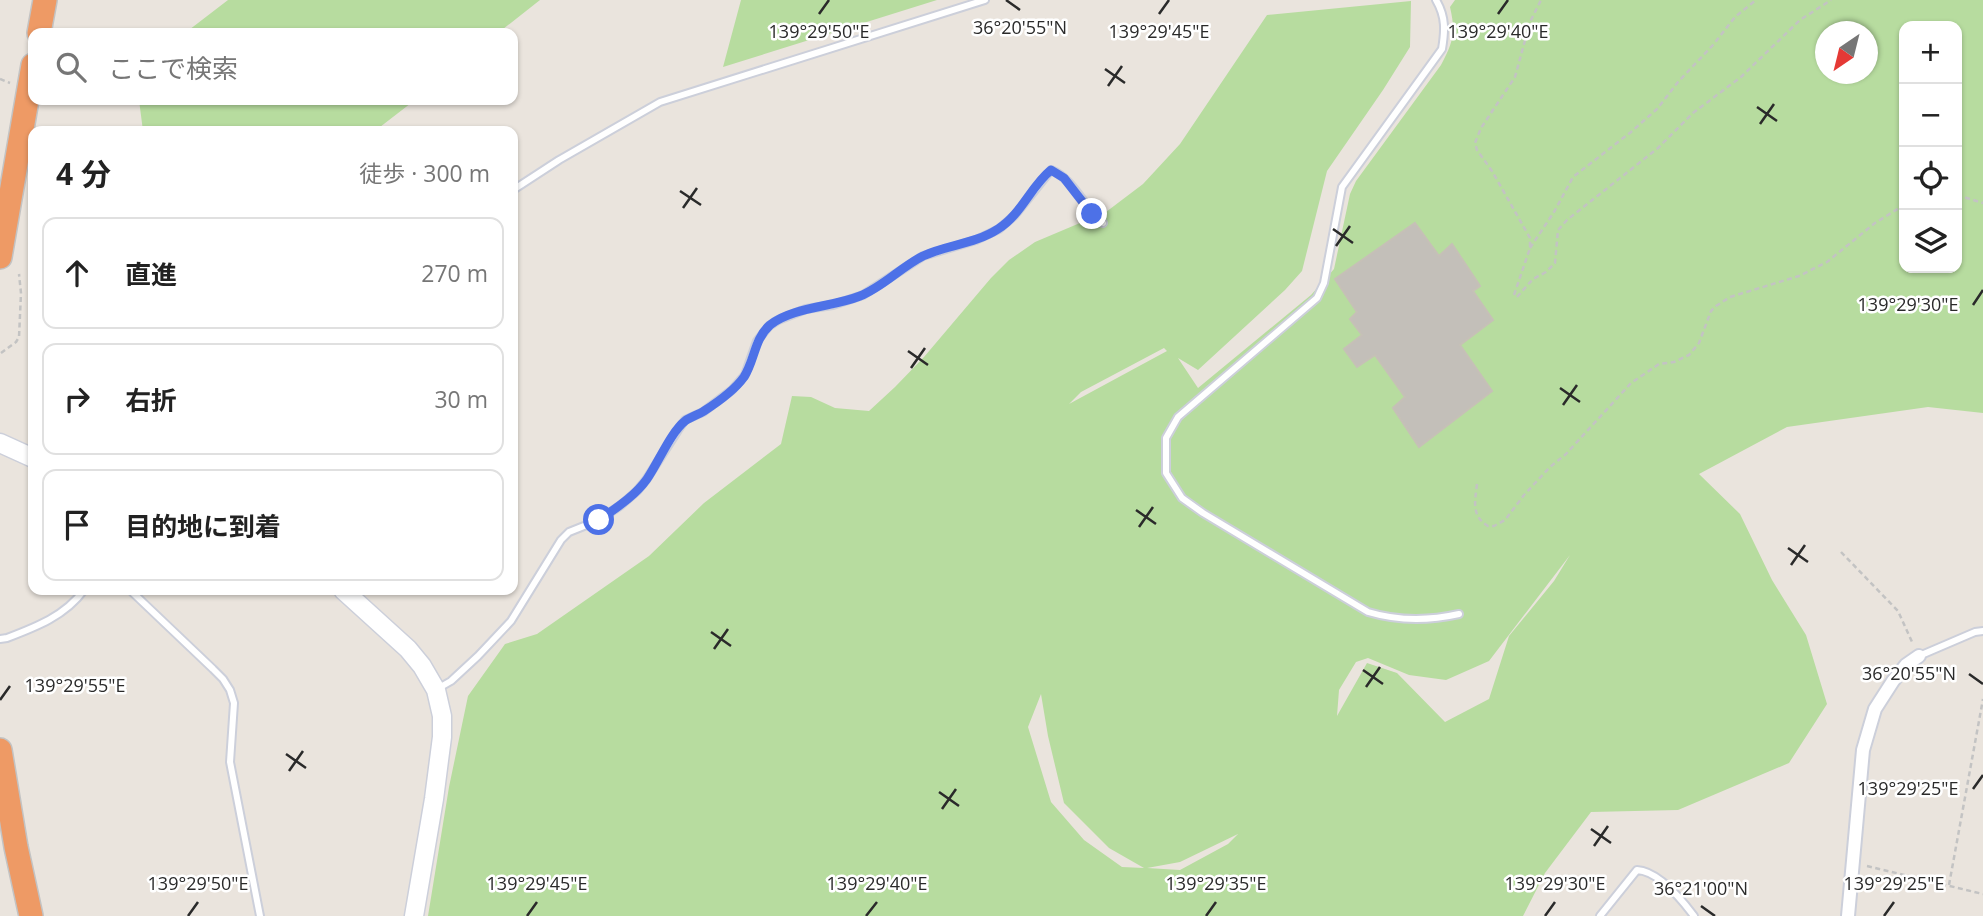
<!DOCTYPE html>
<html lang="ja">
<meta charset="utf-8">
<style>
:root{--surface:#fff;--page:#f6f6f6;--text:#222;--muted:#767676;--line:#e0e0e0}
body{margin:0;font-family:"Open Sans","Noto Sans JP",sans-serif;background:var(--page);color:var(--text)}
.controls{position:absolute;right:21px;top:21px;display:grid;overflow:hidden;border-radius:14px;box-shadow:0 2px 5px #0004}
.controls button{width:63px;height:63px;display:grid;place-items:center;padding:0;border:0;border-bottom:2px solid var(--line);background:var(--surface);color:var(--text);font:35px sans-serif}
.compass{position:absolute;left:1815px;top:21px;width:63px;height:63px;border-radius:50%;background:var(--surface);box-shadow:0 2px 5px #0004;rotate:215deg}
.stop{position:absolute;width:21px;height:21px;margin:-16px;border:5px solid #4d71e7;border-radius:50%;background:#fff}
.stop.end{background:#4d71e7;border-color:#fff;box-shadow:0 2px 7px #0008}
.list{margin:0;padding:0;list-style:none}
h2{display:flex;justify-content:space-between;align-items:center;height:91px;margin:0;padding:0 28px;font-size:30px}
h2 small{font-size:23px;font-weight:400;color:var(--muted)}
.list li{display:grid;grid-template-columns:46px 1fr auto;gap:21px;align-items:center;box-sizing:border-box;height:112px;margin:0 14px 14px;padding:0 14px;border:2px solid var(--line);border-radius:14px}
.list b{display:block;font-size:26px;white-space:nowrap}
.list em{font-size:23px;font-style:normal;color:var(--muted)}
.icon{flex:none;width:38px;height:38px;fill:none;stroke:currentColor;stroke-width:2;stroke-linecap:round;stroke-linejoin:round}
.map{position:relative;flex:none;width:1983px;height:916px;overflow:hidden}
.search{position:absolute;background:var(--surface);box-shadow:0 2px 5px #0004;left:28px;top:28px;width:490px;height:77px;display:flex;align-items:center;gap:18px;box-sizing:border-box;padding:0 24px;border-radius:14px;color:var(--muted);font-size:26px}
.panel{position:absolute;background:var(--surface);box-shadow:0 2px 5px #0004;left:28px;top:126px;width:490px;height:469px;border-radius:14px}
.map>svg:first-child{display:block}
</style>
<div class="map">
<svg width="1983" height="916" viewBox="0 0 1983 916">
<rect width="100%" height="100%" fill="#eae4dd"/>
<path fill="#b7dc9f" fill-rule="evenodd" d="M228,0H540L498,33H185Z
M741,0H937L723,67Z
M1455,0H1983V413L1928,407L1787,427L1699,474L1740,514L1772,580L1806,635L1827,704L1789,763L1678,810L1591,812L1545,873L1523,916H428L449,787L468,696L505,644L537,634L649,556L704,503L781,444L792,396L811,397L835,408L869,411L895,387L924,357L991,278L1009,260L1035,242L1106,212L1143,184L1180,144L1267,15L1411,1L1410,47L1383,90L1327,171L1302,271L1285,290L1198,370L1178,358L1198,388L1311,295L1334,269L1350,194L1356,181L1441,65C1453,42 1456,33 1450,7ZM1904,26H1957V268H1904ZM1826,32H1868V74H1826ZM1164,348L1167,351L1069,404L1081,392ZM1570,555L1554,581L1509,636L1489,699L1445,722L1397,673L1367,663L1337,716L1339,690L1356,662L1368,658L1409,675L1446,680L1489,661ZM1041,694L1048,736L1064,803L1109,848L1144,868L1122,867L1084,840L1051,802L1028,727ZM1238,834L1228,844L1180,870L1147,868L1180,862Z
M139,100H415L380,127L372,131H143Z"/>
<path fill="#c3bfb9" stroke="#c6c0b7" stroke-width="2" d="M1415,223L1439,256L1452,244L1480,286L1473,291L1493,320L1460,345L1492,391L1419,447L1393,408L1405,397L1375,355L1357,367L1344,349L1362,335L1350,319L1357,312L1335,279Z"/>
<g fill="none" stroke-linecap="round" stroke-linejoin="round">
<defs>
<path id="lane" d="M1436,0C1446,17 1445,31 1442,49L1342,187L1324,283L1317,298L1178,417L1166,438V473L1182,498L1203,513L1368,612C1398,621 1428,621 1459,614
M513,190L559,160L660,102L985,0
M130,590L213,669L223,679L230,690L234,703L230,762L260,916
M0,639L7,638C36,627 65,616 84,590
M1919,656L1975,632L1983,631
M437,689L451,681L478,656L511,621L561,540L569,532L599,520L621,505L637,491L646,480L678,430L685,420L703,412L732,390L745,375L757,341L769,326L778,320L806,309L833,305L863,295L923,256L976,240L999,229L1015,215L1051,170C1074,179 1084,208 1103,223
M1600,916L1637,870C1658,871 1682,900 1694,916"/>
<path id="street" d="M1848,916L1863,750L1875,709L1893,681L1906,665L1919,656"/>
<path id="secondary" d="M0,443L33,458
M343,590L408,649L422,666L436,690L442,716V737L434,799L414,916"/>
<path id="highway" d="M39,33L45,0
M0,257L33,65
M0,750L16,847L31,916"/>
</defs>
<use href="#lane" stroke="#cccfda" stroke-width="10"/>
<use href="#street" stroke="#cccfda" stroke-width="16"/>
<use href="#secondary" stroke="#cccfda" stroke-width="21"/>
<use href="#highway" stroke="#c3c3c3" stroke-width="26"/>
<path stroke="#c3c3c3" stroke-width="2.5" stroke-dasharray="5 3.5" stroke-linecap="butt" d="M0,79L10,83
M1957,195L1983,203
M1530,248L1554,212L1573,177L1631,132L1657,109L1678,82L1713,45L1735,17L1756,0
M1514,295L1530,248V238L1492,171L1477,150L1475,143L1481,128L1515,77L1530,22L1541,0
M1517,297L1533,279L1546,272L1555,263L1558,230L1567,220L1658,148L1693,113L1741,77L1800,20L1831,0
M1,353L16,342L19,337L21,293L19,274
M1477,484C1475,501 1471,516 1488,526H1494L1505,520L1524,495L1550,467L1566,454L1631,383L1659,364L1674,362L1689,355L1699,343L1711,311L1716,306L1730,297L1799,276L1827,262L1875,223L1904,205
M1841,552L1898,611L1913,644
M1867,866L1983,894
M1949,885L1983,699"/>
<use href="#lane" stroke="#fff" stroke-width="6"/>
<use href="#street" stroke="#fff" stroke-width="12"/>
<use href="#secondary" stroke="#fff" stroke-width="18"/>
<use href="#highway" stroke="#ee9a65" stroke-width="23"/>
</g>
<g fill="none" stroke-linecap="round" stroke-linejoin="round">
<path stroke="#4d71e7" stroke-width="9" d="M599,520C616,508 635,496 647,479C658,463 671,432 685,421C690,417 698,415 704,411C718,402 734,391 744,377C755,360 754,339 770,325C792,307 833,307 860,296C883,287 901,267 923,256C947,245 975,244 998,229C1021,215 1031,186 1051,170L1064,178L1092,214"/>
</g>
<path fill="none" stroke="#2a2a2a" stroke-width="2.5" d="M1006,0L1020,10M819,14L829,0M1159,14L1169,0M1498,14L1508,0M1105,69L1125,83M1108,86L1122,66M1757,107L1777,121M1760,124L1774,104M680,191L701,205M683,208L697,188M1333,229L1353,243M1336,246L1350,226M1973,305L1983,290M908,351L928,365M911,368L925,348M1560,388L1580,402M1563,405L1577,385M1136,510L1156,524M1139,527L1153,507M1788,548L1808,562M1791,565L1805,545M711,632L731,646M714,649L728,629M1363,670L1383,684M1969,674L1983,684M1366,687L1380,667M0,700L10,686M286,754L306,768M289,771L303,751M1973,789L1983,775M939,792L959,806M942,809L956,789M1591,829L1611,843M1594,846L1608,826M1701,906L1715,916M188,916L198,902M527,916L537,902M866,916L877,902M1206,916L1216,902M1545,916L1555,902M1884,916L1894,902"/>
<g font-size="18" text-anchor="middle" fill="#2a2a2a" stroke="#fff" stroke-width="5" stroke-linejoin="round" paint-order="stroke">
<text x="1020" y="34">36°20'55"N</text>
<text x="819" y="38">139°29'50"E</text>
<text x="1159" y="38">139°29'45"E</text>
<text x="1498" y="38">139°29'40"E</text>
<text x="1908" y="311">139°29'30"E</text>
<text x="1909" y="680">36°20'55"N</text>
<text x="75" y="692">139°29'55"E</text>
<text x="1908" y="795">139°29'25"E</text>
<text x="198" y="890">139°29'50"E</text>
<text x="537" y="890">139°29'45"E</text>
<text x="877" y="890">139°29'40"E</text>
<text x="1216" y="890">139°29'35"E</text>
<text x="1555" y="890">139°29'30"E</text>
<text x="1894" y="890">139°29'25"E</text>
<text x="1701" y="895">36°21'00"N</text>
</g>
</svg>
<div class="controls">
<button>+</button>
<button>−</button>
<button><svg class="icon" aria-label="locate" viewBox="0 0 24 24"><circle cx="12" cy="12" r="6"/><path d="M12 2v4M12 18v4M2 12h4M18 12h4"/></svg></button>
<button><svg class="icon" aria-label="layers" viewBox="0 0 24 24"><path d="M12 4l9 5-9 5-9-5zM3 14l9 5 9-5"/></svg></button>
</div>
<svg class="compass" viewBox="-18 -18 36 36"><path d="M0-13l5 13h-10z" fill="#e53935"/><path d="M0 13l5-13h-10z" fill="#767676"/></svg>
<div class="stop" style="left:599px;top:520px"></div>
<div class="stop end" style="left:1092px;top:214px"></div>
<div class="search"><svg class="icon" aria-label="search" viewBox="0 0 24 24"><circle cx="10" cy="10" r="6"/><path d="M15 15l6 6"/></svg>ここで検索</div>
<section class="panel">
<h2>4 分<small>徒歩 · 300 m</small></h2>
<ul class="list">
<li><svg class="icon" aria-label="ahead" viewBox="0 0 24 24"><path d="M12 20V5M6 11l6-6 6 6"/></svg><div><b>直進</b></div><em>270 m</em></li>
<li><svg class="icon" aria-label="right" viewBox="0 0 24 24"><path d="M7 20v-9h11M14 6l5 5-5 5"/></svg><div><b>右折</b></div><em>30 m</em></li>
<li><svg class="icon" aria-label="arrive" viewBox="0 0 24 24"><path d="M6 21V4h12l-3 4 3 4H6"/></svg><div><b>目的地に到着</b></div></li>
</ul>
</section>
</div>
